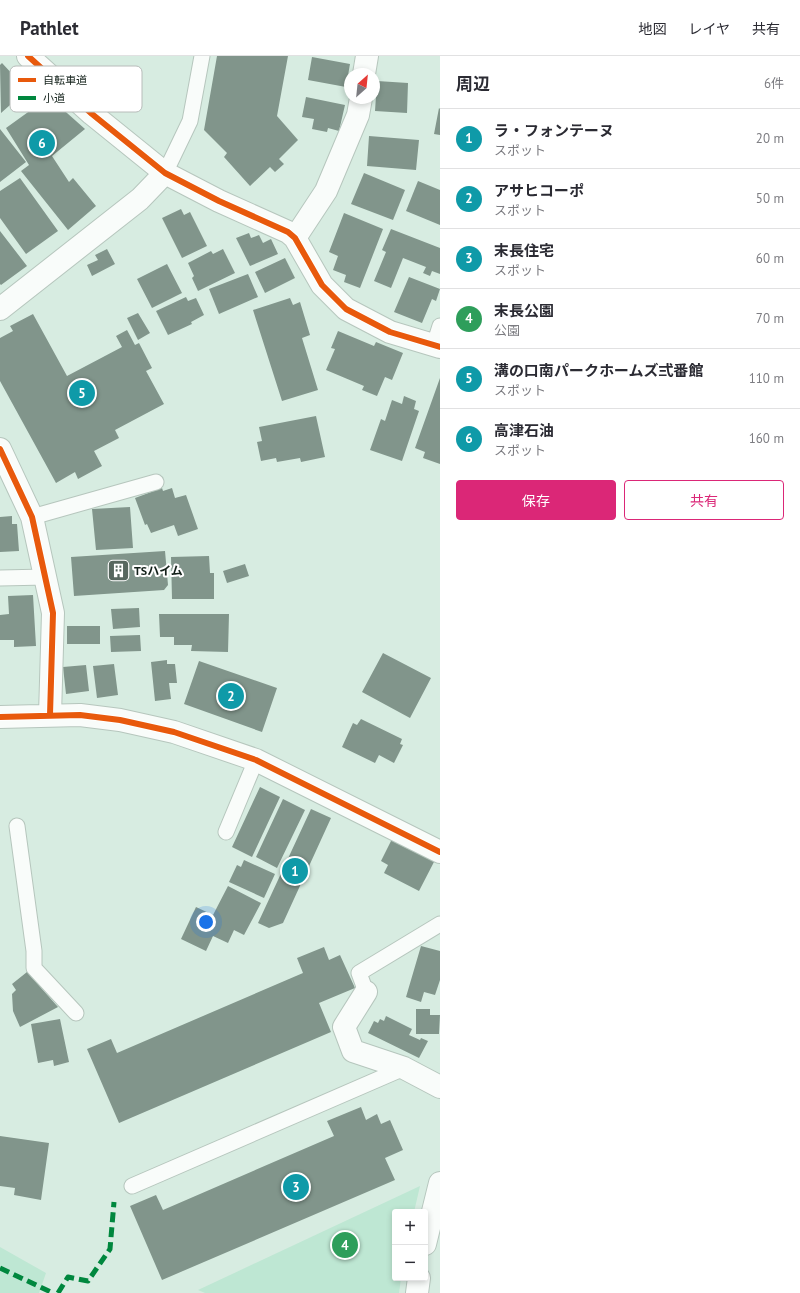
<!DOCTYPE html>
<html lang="ja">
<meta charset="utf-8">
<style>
:root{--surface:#fff;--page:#f2f2f3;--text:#2b2b33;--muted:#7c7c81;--line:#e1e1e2;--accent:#db2777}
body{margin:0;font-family:"PT Sans","Noto Sans JP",sans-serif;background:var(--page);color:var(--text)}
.controls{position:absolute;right:12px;bottom:12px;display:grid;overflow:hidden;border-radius:4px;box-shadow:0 2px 6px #0003}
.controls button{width:36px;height:36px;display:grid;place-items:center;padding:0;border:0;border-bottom:1px solid var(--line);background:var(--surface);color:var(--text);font:20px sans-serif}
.compass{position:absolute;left:344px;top:12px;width:36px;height:36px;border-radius:50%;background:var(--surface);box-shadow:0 2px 6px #0003;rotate:27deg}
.you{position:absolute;left:206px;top:866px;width:14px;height:14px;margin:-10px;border:3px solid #fff;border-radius:50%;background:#1a73e8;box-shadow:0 0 0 6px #1a73e833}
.badge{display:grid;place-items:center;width:26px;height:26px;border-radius:50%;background:var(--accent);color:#fff;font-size:13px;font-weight:700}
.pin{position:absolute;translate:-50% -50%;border:2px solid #fff;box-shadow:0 1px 4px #0006}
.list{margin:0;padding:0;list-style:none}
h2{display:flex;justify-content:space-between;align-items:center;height:52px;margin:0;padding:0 16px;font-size:17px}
h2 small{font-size:13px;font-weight:400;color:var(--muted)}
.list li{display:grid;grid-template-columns:26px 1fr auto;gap:12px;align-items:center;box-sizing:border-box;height:60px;padding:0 16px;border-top:1px solid var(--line)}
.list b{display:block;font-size:15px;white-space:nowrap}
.list p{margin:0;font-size:13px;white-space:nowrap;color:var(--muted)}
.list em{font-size:13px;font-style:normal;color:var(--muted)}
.actions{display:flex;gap:8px;padding:12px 16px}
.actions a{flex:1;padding:9px 0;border:1px solid var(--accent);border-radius:4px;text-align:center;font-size:14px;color:var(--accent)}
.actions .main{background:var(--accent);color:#fff}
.map{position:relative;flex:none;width:440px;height:1237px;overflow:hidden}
header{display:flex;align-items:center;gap:24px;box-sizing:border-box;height:56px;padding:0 20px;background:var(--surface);border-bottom:1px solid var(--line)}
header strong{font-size:19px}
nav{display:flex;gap:22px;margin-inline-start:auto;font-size:14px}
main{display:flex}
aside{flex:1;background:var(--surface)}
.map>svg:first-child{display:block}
</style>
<header>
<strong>Pathlet</strong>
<nav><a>地図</a><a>レイヤ</a><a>共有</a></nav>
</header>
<main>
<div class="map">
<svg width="440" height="1237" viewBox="0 0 440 1237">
<rect width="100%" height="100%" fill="#d7ece1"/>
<path fill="#bee7d3" d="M420,1130L414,1156H395V1222H401L399,1237H205L198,1234Z
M0,1191L46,1217L39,1237H0Z"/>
<path fill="#81958b" d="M217,0H288L277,60L298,84L279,103L284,108L275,116L270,111L250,130L224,101L227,97L204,74Z
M312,1L350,8L346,31L308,24Z
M2,7L27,34L1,57L0,9Z
M377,25L408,27L407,57L375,55Z
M49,41L85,73L52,100L69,126L73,122L96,150L68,174L21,115L29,109L6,72Z
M306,41L345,49L339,75L328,72L327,76L312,73L314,63L302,61Z
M439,52L440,53V79L434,78Z
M0,73L26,106L0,126Z
M369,80L419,84L416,114L367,110Z
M364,117L405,134L393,164L351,148Z
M20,122L58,175L26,198L0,162V135Z
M418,125L440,134V169L406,155Z
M181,153L184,159L190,156L207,190L182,202L162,162Z
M344,157L383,173L360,232L344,226L346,219L333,214L338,200L329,196Z
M391,173L440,192V218L432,215L430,220L423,217L426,211L403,202L391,232L374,225L386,196L382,194Z
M0,175L27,210L1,229L0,228Z
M249,177L251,182L259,179L263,187L271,183L278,198L250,210L236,182Z
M107,193L115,208L92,220L87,209L98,204L95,199Z
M223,193L235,217L198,235L192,222L194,220L188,207L211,195L213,198Z
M285,202L295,222L265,237L255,216Z
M167,208L182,237L152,252L137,223Z
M248,218L258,241L219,258L209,233Z
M409,221L440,233L436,245L432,243L422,267L394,256Z
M186,241L188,245L196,242L204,259L191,266L192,268L168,279L156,255Z
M290,242L293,249L300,246L310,279L302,282L318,334L282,345L253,254Z
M138,257L150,277L138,284L127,262Z
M33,258L67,320L122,291L116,280L127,274L135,289L139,287L152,312L146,315L164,348L115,374L119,382L94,395L102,410L78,423L75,416L56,427L0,325V282L13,275L10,270Z
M338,275L374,290L376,286L403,297L392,324L385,321L377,340L362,334L364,330L326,314L335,293L331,292Z
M440,322V408L423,402L425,396L415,392Z
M404,340L416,345L414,353L419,355L402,405L370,394L381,363L385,365L392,344L402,348Z
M316,360L325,401L301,406L300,402L277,406L276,402L261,405L257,386L262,385L259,371Z
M162,432L163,435L172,432L175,442L186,439L198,473L178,480L174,469L151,477L147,468L145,469L135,442Z
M130,451L133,492L96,494L92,453Z
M12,460V468H17L19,495L0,496V461Z
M165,495L168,529L164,534L74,540L71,501Z
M209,500L210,517H214V543H172L171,501Z
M245,508L249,520L227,527L223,515Z
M33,539L36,590L14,591V584H0V559L9,558L8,540Z
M139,552L140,571L113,573L111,553Z
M159,558H229L228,596L191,595L192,589H174V581H160Z
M67,570H100V588H67Z
M140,579L141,595L111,596L110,580Z
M383,597L431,622L410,662L362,636Z
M167,604V608H175L177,627H169L171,643L155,645L151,606Z
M199,605L277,632L262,676L184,648Z
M114,608L118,639L97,642L93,610Z
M86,609L89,635L66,638L63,611Z
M361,663L402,683L400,688L403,689L394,707L379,699L375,707L342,691L353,667L357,669Z
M260,731L280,741L252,801L232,791Z
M283,743L305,754L277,812L256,801Z
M311,753L331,762L283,867L269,872L258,867Z
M392,783L435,804L419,835L384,817L388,809L381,805Z
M244,804L275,818L264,842L229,826L237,809L241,811Z
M228,830L261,847L244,879L234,874L228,887L213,880L206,895L181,883L196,851L213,859Z
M421,890L440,895V924L435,939L424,936L421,946L406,941Z
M324,891L329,904L340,899L355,932L319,947L331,976L119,1067L87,993L111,983L117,997L303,917L297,902Z
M27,916L58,951L20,971L13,955L12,938L16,934L12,928Z
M416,953H430V959H440L439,978H416Z
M386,960L412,973L409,979L420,984L421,982L428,985L419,1002L368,977L374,965L378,967L380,963L384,965Z
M60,963L69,1006L54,1010L53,1004L38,1007L31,968Z
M361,1051L366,1064L377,1058L381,1068L390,1064L403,1094L385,1102L395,1124L162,1224L130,1150L156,1139L163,1154L334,1080L327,1065Z
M0,1080L49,1087L41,1144L14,1139L15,1132L0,1130Z"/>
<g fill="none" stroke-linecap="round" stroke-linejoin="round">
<defs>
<path id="lane" d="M165,117L190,65L202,0
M434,289L440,270
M32,461L156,426
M0,522L46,521
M17,770L34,895V912L76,957
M226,776L256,704
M366,936L359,917L440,868
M132,1130L404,1012"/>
<path id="street" d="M28,0L92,58L165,117L219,145L288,176L295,182L322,229L346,253L390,276L440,291
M364,18L367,0
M295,182L326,135L358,59L361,42
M0,253L140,143L165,117
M0,393L32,461L53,557L50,659
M0,661L80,659L120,664L174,676L256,704L440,796
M366,936L344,971L353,995L404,1012L440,1031
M425,1188L440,1127
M417,1237L419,1222"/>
</defs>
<use href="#lane" stroke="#b6c6bd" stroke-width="17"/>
<use href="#street" stroke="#b6c6bd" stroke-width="24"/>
<use href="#lane" stroke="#f9fcfa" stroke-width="15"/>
<use href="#street" stroke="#f9fcfa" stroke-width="22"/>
<path stroke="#00873e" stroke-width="5" stroke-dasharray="10 5" stroke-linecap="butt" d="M0,1212L53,1237
M58,1237L68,1221L88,1225L110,1193L114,1146"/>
<defs>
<path id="cycleway" d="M28,0L92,58L165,117L219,145L288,176L295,182L322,229L346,253L390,276L440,291
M0,393L32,461L53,557L50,659
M0,661L80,659L120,664L174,676L256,704L440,796"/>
</defs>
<use href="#cycleway" stroke="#fff" stroke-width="8"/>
<use href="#cycleway" stroke="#e8590c" stroke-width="6"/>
</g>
<defs>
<symbol id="building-square" viewBox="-11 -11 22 22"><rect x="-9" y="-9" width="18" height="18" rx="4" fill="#57675f" stroke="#fff"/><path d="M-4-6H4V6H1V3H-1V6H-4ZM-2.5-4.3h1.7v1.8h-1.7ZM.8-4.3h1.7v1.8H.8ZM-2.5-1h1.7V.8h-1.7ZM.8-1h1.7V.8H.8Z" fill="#fff"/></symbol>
</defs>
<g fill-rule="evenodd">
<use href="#building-square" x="106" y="502" width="25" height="25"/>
</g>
<g text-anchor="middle" stroke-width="4" stroke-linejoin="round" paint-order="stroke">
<g font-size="12" font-weight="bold" fill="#122019" stroke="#fff" text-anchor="start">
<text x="134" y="519">TSハイム</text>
</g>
</g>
<rect x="10" y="10" width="132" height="46" rx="6" fill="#fff" stroke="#b8bcba" stroke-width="1"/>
<rect x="18" y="22" width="18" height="4" fill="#e8590c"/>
<rect x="18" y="40" width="18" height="4" fill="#00873e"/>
<g font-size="11" fill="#122019">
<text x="43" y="28">自転車道</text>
<text x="43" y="46">小道</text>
</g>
</svg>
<div class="controls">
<button>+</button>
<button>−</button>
</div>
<svg class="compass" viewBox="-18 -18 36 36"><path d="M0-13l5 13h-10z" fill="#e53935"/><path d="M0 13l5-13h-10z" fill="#7c7c81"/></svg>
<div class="you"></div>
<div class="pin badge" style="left:295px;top:815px;background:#0f9aa8">1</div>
<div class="pin badge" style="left:231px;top:640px;background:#0f9aa8">2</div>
<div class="pin badge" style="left:296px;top:1131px;background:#0f9aa8">3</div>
<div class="pin badge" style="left:345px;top:1189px;background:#2e9e5b">4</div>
<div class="pin badge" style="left:82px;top:337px;background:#0f9aa8">5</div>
<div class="pin badge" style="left:42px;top:87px;background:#0f9aa8">6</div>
</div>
<aside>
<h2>周辺<small>6件</small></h2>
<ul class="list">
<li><span class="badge" style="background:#0f9aa8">1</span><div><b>ラ・フォンテーヌ</b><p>スポット</p></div><em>20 m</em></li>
<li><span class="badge" style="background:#0f9aa8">2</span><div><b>アサヒコーポ</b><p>スポット</p></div><em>50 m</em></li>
<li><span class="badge" style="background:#0f9aa8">3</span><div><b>末長住宅</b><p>スポット</p></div><em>60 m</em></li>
<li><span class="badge" style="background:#2e9e5b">4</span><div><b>末長公園</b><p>公園</p></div><em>70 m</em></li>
<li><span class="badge" style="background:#0f9aa8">5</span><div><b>溝の口南パークホームズ弍番館</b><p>スポット</p></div><em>110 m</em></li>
<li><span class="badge" style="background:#0f9aa8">6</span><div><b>高津石油</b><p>スポット</p></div><em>160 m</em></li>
</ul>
<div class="actions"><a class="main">保存</a><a>共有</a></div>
</aside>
</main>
